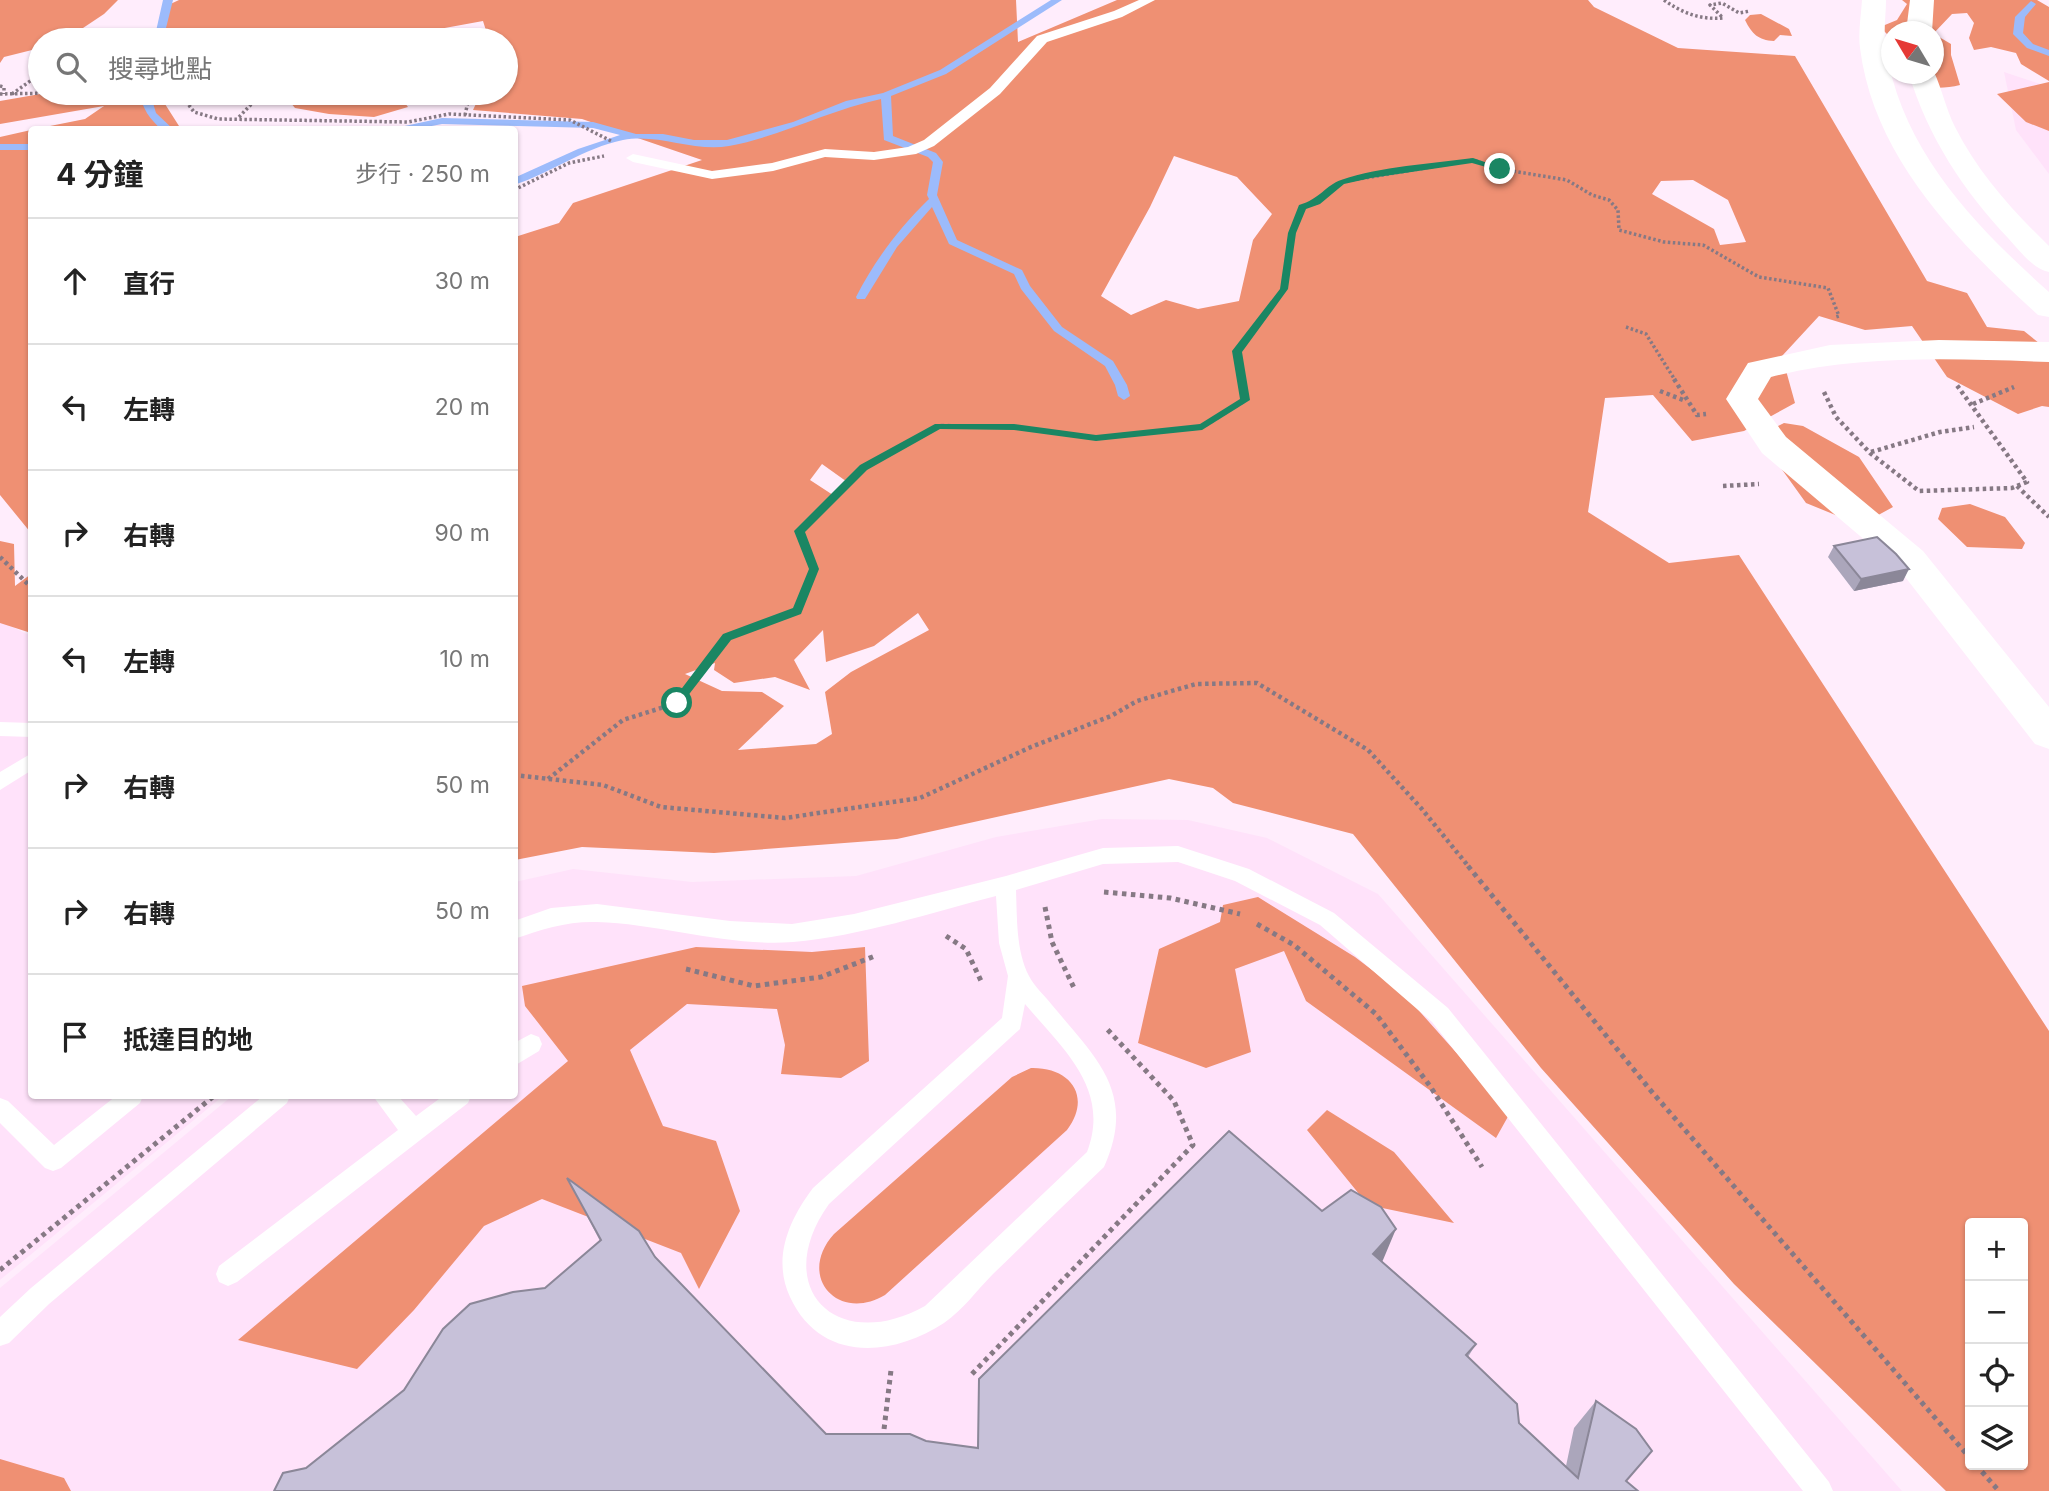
<!DOCTYPE html>
<html lang="zh-TW">
<meta charset="utf-8">
<style>
:root{--surface:#fff;--page:#f2f2f2;--text:#222;--muted:#767676;--line:#e0e0e0}
body{margin:0;font-family:Inter,"Noto Sans TC",sans-serif;background:var(--page);color:var(--text)}
.controls{position:absolute;right:21px;bottom:21px;display:grid;overflow:hidden;border-radius:7px;box-shadow:0 2px 5px #0004}
.controls button{width:63px;height:63px;display:grid;place-items:center;padding:0;border:0;border-bottom:2px solid var(--line);background:var(--surface);color:var(--text);font:35px sans-serif}
.compass{position:absolute;left:1881px;top:21px;width:63px;height:63px;border-radius:50%;background:var(--surface);box-shadow:0 2px 5px #0004;rotate:308deg}
.stop{position:absolute;width:21px;height:21px;margin:-16px;border:5px solid #1a8663;border-radius:50%;background:#fff}
.stop.end{background:#1a8663;border-color:#fff;box-shadow:0 2px 7px #0008}
.list{margin:0;padding:0;list-style:none}
h2{display:flex;justify-content:space-between;align-items:center;height:91px;margin:0;padding:0 28px;font-size:30px}
h2 small{font-size:23px;font-weight:400;color:var(--muted)}
.list li{display:grid;grid-template-columns:46px 1fr auto;gap:21px;align-items:center;box-sizing:border-box;height:126px;padding:0 28px;border-top:2px solid var(--line)}
.list b{display:block;font-size:26px;white-space:nowrap}
.list em{font-size:23px;font-style:normal;color:var(--muted)}
.icon{flex:none;width:38px;height:38px;fill:none;stroke:currentColor;stroke-width:2;stroke-linecap:round;stroke-linejoin:round}
.map{position:relative;flex:none;width:2049px;height:1491px;overflow:hidden}
.search{position:absolute;background:var(--surface);box-shadow:0 2px 5px #0004;left:28px;top:28px;width:490px;height:77px;display:flex;align-items:center;gap:18px;box-sizing:border-box;padding:0 24px;border-radius:38px;color:var(--muted);font-size:26px}
.panel{position:absolute;background:var(--surface);box-shadow:0 2px 5px #0004;left:28px;top:126px;width:490px;height:973px;border-radius:7px}
.map>svg:first-child{display:block}
</style>
<div class="map">
<svg width="2049" height="1491" viewBox="0 0 2049 1491">
<rect width="100%" height="100%" fill="#ffedfc"/>
<path fill="#ffe2fa" d="M2004,72L2049,87V174L2016,130Z
M0,621L31,636L32,1096H223L0,1280Z
M1102,819L1188,820L1267,838L1378,894L1902,1491H0V1288L232,1096H514L515,882L573,869L692,882L856,876L996,837Z"/>
<path fill="#ef9073" fill-rule="evenodd" d="M0,0H118L104,14L65,40H40V48L4,57L0,63Z
M179,0H1016L1018,42L1117,0H1588L1594,7L1678,48L1795,56L1927,281L1967,293L1987,327L2024,331L2049,351V407L2042,406L2018,414L1947,377L1912,326L1865,330L1819,316L1782,356L1795,403L1744,431L1692,441L1653,395L1605,398L1588,512L1669,563L1739,555L2049,1031V1491H1946L1734,1284L1541,1068L1353,834L1233,803L1213,788L1169,779L897,839L714,853L582,847L515,860V237L559,223L573,203L702,160L582,119L473,110L481,93H506V40H489L483,21L379,40H306L254,30L226,39L198,35V40H153L168,32L165,31L164,7ZM1174,156L1237,177L1272,214L1253,240L1239,301L1198,309L1166,300L1131,315L1101,296L1150,207ZM1693,180L1728,200L1746,242L1720,245L1714,229L1652,194L1661,181ZM822,464L850,484L833,495L810,480ZM918,613L929,630L851,672L825,692L832,734L816,744L738,750L784,706L762,692L722,691L685,674L715,663L714,670L734,683L775,677L810,690L794,660L823,630L826,662L874,646ZM1970,1223H2023V1465H1970Z
M1902,0H2037L2049,7V81L2021,64L2016,53L1991,47L1974,50L1969,38L1974,23L1967,13L1952,14L1934,33L1892,32L1891,65L1886,62L1888,51L1880,46L1890,37L1880,27L1897,20L1907,4Z
M1761,14L1789,29L1792,36L1780,35L1774,41C1758,40 1752,34 1745,20L1750,15Z
M1934,34L1951,44V55L1960,85C1939,90 1917,89 1901,74H1934Z
M2049,82V131L2026,122L1997,94Z
M46,93H158L179,126L245,129H35L85,119L104,106L0,124V101Z
M271,93H308L324,96L337,93L399,95L408,107L374,117L329,114L295,108L285,96L268,94Z
M31,130H32L31,533L0,495V137Z
M1784,423L1803,426L1859,457L1893,507L1860,525L1806,503L1758,436Z
M1970,504L2005,517L2025,543L2022,549L1967,547L1938,519L1942,508Z
M0,541L14,544L15,586L31,574V633L0,623Z
M1258,897L1355,957L1405,995L1510,1113L1496,1138L1306,1001L1284,951L1235,969L1251,1052L1206,1068L1138,1043L1159,949L1220,922L1223,905Z
M696,947L812,952L865,947L869,1061L841,1078L781,1074L785,1045L777,1009L687,1004L630,1050L663,1126L716,1141L740,1211L699,1289L681,1253L542,1199L484,1226L414,1310L357,1369L238,1340L568,1061L525,1006L522,986Z
M1031,1068C1071,1067 1092,1097 1067,1130L885,1295C838,1323 796,1276 834,1234L1012,1077Z
M1327,1110L1394,1152L1454,1223L1368,1205L1307,1130Z
M0,1459L64,1478L71,1491H0Z"/>
<g fill="none" stroke-linecap="round" stroke-linejoin="round">
<path fill="#9cbbfb" fill-rule="evenodd" d="M163,0H173L163,40H154Z
M1051,0H1062L946,74L891,96L893,136L936,153L943,162L937,195L957,240L1022,270L1030,286L1062,327L1113,361L1127,385L1130,396L1124,400L1118,396L1115,385L1105,366L1054,331L1021,289L1014,274L949,244L932,207L897,247L865,299H857L856,297C875,260 899,228 929,199L927,195L933,162L928,157L884,140L881,99C829,110 782,136 729,146C693,152 658,133 623,140C584,148 551,173 514,185V178L578,149L620,135L593,128L442,124L411,130H386L442,118L593,122L636,134H663L694,140H727L793,122L846,101L883,93L940,70Z
M2031,1L2036,4L2025,17L2023,33L2033,44L2049,50V56L2027,48L2013,34L2015,17Z
M140,93H150L156,113L174,130H162C150,119 142,109 140,93Z
M0,144H32V150H0Z"/>
<path stroke="#867984" stroke-width="3.5" stroke-dasharray="2.5 2.5" stroke-linecap="butt" d="M1664,0C1682,13 1701,20 1723,18L1710,5L1722,3L1739,13L1750,11
M0,86L4,87V94
M180,93L194,112L218,119L408,122L449,114L570,120L611,141
M308,93H330
M0,94L53,93
M12,94L40,74
M465,115L470,93
M239,117L262,93
M514,190L569,163L604,156
M1626,327L1646,334L1675,380
M1242,380L1237,351L1284,289L1292,233L1302,207L1317,203L1341,182L1473,160L1500,169L1567,180L1592,195L1609,200L1618,210L1619,230L1664,242L1703,245L1759,277L1828,288L1839,316L1836,317"/>
<path stroke="#867984" stroke-width="4.5" stroke-dasharray="3.5 3.5" stroke-linecap="butt" d="M1674,379L1697,415L1706,414
M1660,391L1686,401
M1824,392L1836,417L1870,453L1919,491L2012,488L2027,482L1956,384
M1973,404L2014,387
M1871,452L1940,432L1974,427
M1723,486L1759,484
M2017,486L2049,517
M0,557L32,588
M514,775L603,785L661,807L785,818L920,798L1031,747L1111,716L1137,701L1196,684L1257,683L1368,750L1421,808L1469,867
M548,779L623,720L677,703L727,637L797,611L814,569L799,531L863,468L939,426L1014,427L1096,438L1202,427L1245,400L1242,379"/>
<path stroke="#867984" stroke-width="5" stroke-dasharray="4.5 4.5" stroke-linecap="butt" d="M1468,866L1652,1092L1970,1458
M1104,892L1170,898L1240,914
M1045,907L1052,942L1075,990
M1257,924L1294,945L1376,1014L1430,1086L1482,1167
M946,936L966,949L982,983
M686,969L754,986L821,977L875,956
M0,1270L214,1096
M972,1374L1193,1145L1174,1101L1107,1029
M883,1438L891,1370
M1976,1465L1999,1491"/>
<path fill="#fff" fill-rule="evenodd" d="M1139,0H1155L1122,17L1047,42L1000,94L934,146L916,154L874,160L825,157L773,171L712,179L633,162L626,158L633,154L712,171L772,163L825,149L874,152L908,147L924,140L990,88L1037,36L1114,11Z
M0,722L32,723V737L0,736Z
M32,753V770L0,790V772Z
M1178,846L1249,869L1334,913L1448,1008L1829,1482L1833,1491H1803L1432,1022L1320,925L1235,881L1178,862L1103,864L1016,890C1017,917 1016,951 1029,976C1034,986 1045,996 1052,1005C1097,1059 1137,1093 1104,1167C1067,1202 1030,1238 993,1274C977,1290 963,1310 944,1323C890,1358 820,1362 790,1297C772,1258 789,1220 813,1188L1002,1018L1008,976L999,943L996,896C930,913 861,936 793,942C728,947 662,924 597,922C568,921 542,929 514,939V921L551,908L597,904L730,921L792,924L854,914L1006,876L1103,848ZM1025,1004C1063,1049 1111,1089 1087,1152L925,1306C837,1355 769,1288 829,1204L1020,1029Z
M531,1034L539,1037L542,1044L539,1051L514,1066V1043Z
M116,1096H143L140,1103L61,1168L53,1171L45,1168L0,1123V1098L8,1101L54,1145Z
M263,1096H290L287,1103L49,1304L9,1343L0,1346V1317L31,1288Z
M373,1096H398L416,1116L443,1096H471L468,1103L237,1282L228,1286L219,1282L216,1274L219,1266L398,1130Z"/>
<path fill="#fff" fill-rule="evenodd" d="M1939,340L2049,342V362C1956,359 1862,354 1771,377L1758,399L1786,437L1923,551L2049,707V749L2035,744L1899,569L1762,453L1726,399L1748,363L1830,345Z"/>
<path fill="#fff" fill-rule="evenodd" d="M1862,0H1886C1886,16 1883,33 1886,48C1901,150 1975,226 2049,292V317L2038,315C1959,243 1874,159 1860,48C1858,33 1861,16 1862,0Z
M1910,0H1934L1932,32H1906Z
M1934,72C1942,89 1946,109 1955,127C1978,173 2013,211 2049,246V272C2032,268 2020,251 2008,238C1963,190 1928,137 1909,74Z"/>
</g>
<path fill="#aba6bb" d="M1834,546L1903,581L1854,591L1828,557Z
M567,1178L655,1257L826,1434L926,1441L978,1448L1322,1211L1383,1260L1382,1261L1476,1344L1468,1357L1519,1423L1566,1466L1574,1428L1596,1401L1626,1481L306,1468L404,1390L545,1288L600,1241Z"/>
<path fill="#8b8798" d="M1909,569L1903,581L1854,591L1861,579Z
M1396,1229L1383,1260L1361,1284L1373,1254Z"/>
<path fill="#c7c1d9" stroke="#8b8798" stroke-width="2" d="M1877,537L1896,554L1909,569L1861,579L1834,546Z
M1229,1131L1322,1211L1351,1190L1381,1207L1396,1229L1373,1254L1476,1344L1466,1355L1517,1404L1519,1423L1578,1478L1596,1401L1636,1429L1652,1451L1626,1481L1638,1491H274L283,1473L306,1468L404,1390L443,1329L470,1304L513,1292L545,1288L601,1240L567,1178L639,1231L655,1257L826,1434H910L926,1441L978,1448L979,1379Z"/>
<path fill="#1a8663" d="M1473,158L1505,169L1500,171L1472,163L1371,178L1344,184L1320,204L1306,209L1296,233L1288,289L1242,352L1250,400L1202,430L1096,441L1014,430L940,429L867,470L805,532L819,569L801,614L731,640L680,706H673V700L723,634L793,608L809,569L794,531L860,465L935,424H1014L1096,435L1200,424L1240,399L1232,351L1280,289L1288,233L1299,205C1320,199 1326,185 1341,180C1382,166 1430,164 1473,158Z"/>
</svg>
<div class="controls">
<button>+</button>
<button>−</button>
<button><svg class="icon" aria-label="locate" viewBox="0 0 24 24"><circle cx="12" cy="12" r="6"/><path d="M12 2v4M12 18v4M2 12h4M18 12h4"/></svg></button>
<button><svg class="icon" aria-label="layers" viewBox="0 0 24 24"><path d="M12 4l9 5-9 5-9-5zM3 14l9 5 9-5"/></svg></button>
</div>
<svg class="compass" viewBox="-18 -18 36 36"><path d="M0-13l5 13h-10z" fill="#e53935"/><path d="M0 13l5-13h-10z" fill="#767676"/></svg>
<div class="stop" style="left:677px;top:703px"></div>
<div class="stop end" style="left:1500px;top:169px"></div>
<div class="search"><svg class="icon" aria-label="search" viewBox="0 0 24 24"><circle cx="10" cy="10" r="6"/><path d="M15 15l6 6"/></svg>搜尋地點</div>
<section class="panel">
<h2>4 分鐘<small>步行 · 250 m</small></h2>
<ul class="list">
<li><svg class="icon" aria-label="ahead" viewBox="0 0 24 24"><path d="M12 20V5M6 11l6-6 6 6"/></svg><div><b>直行</b></div><em>30 m</em></li>
<li><svg class="icon" aria-label="left" viewBox="0 0 24 24"><path d="M17 20v-9H6M10 6l-5 5 5 5"/></svg><div><b>左轉</b></div><em>20 m</em></li>
<li><svg class="icon" aria-label="right" viewBox="0 0 24 24"><path d="M7 20v-9h11M14 6l5 5-5 5"/></svg><div><b>右轉</b></div><em>90 m</em></li>
<li><svg class="icon" aria-label="left" viewBox="0 0 24 24"><path d="M17 20v-9H6M10 6l-5 5 5 5"/></svg><div><b>左轉</b></div><em>10 m</em></li>
<li><svg class="icon" aria-label="right" viewBox="0 0 24 24"><path d="M7 20v-9h11M14 6l5 5-5 5"/></svg><div><b>右轉</b></div><em>50 m</em></li>
<li><svg class="icon" aria-label="right" viewBox="0 0 24 24"><path d="M7 20v-9h11M14 6l5 5-5 5"/></svg><div><b>右轉</b></div><em>50 m</em></li>
<li><svg class="icon" aria-label="arrive" viewBox="0 0 24 24"><path d="M6 21V4h12l-3 4 3 4H6"/></svg><div><b>抵達目的地</b></div></li>
</ul>
</section>
</div>
